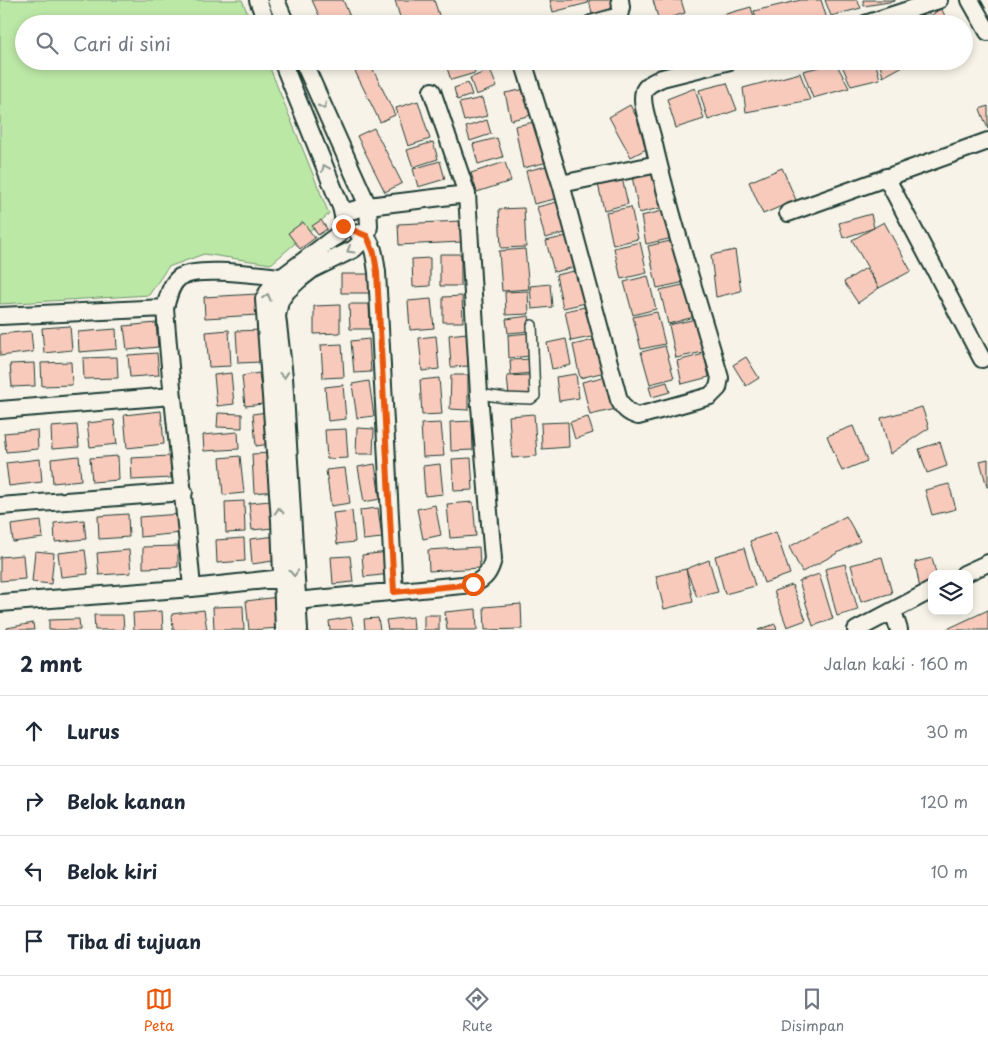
<!DOCTYPE html>
<html lang="id">
<meta charset="utf-8">
<style>
:root{--surface:#fff;--page:#f6f6f7;--text:#1f2937;--muted:#747a83;--line:#e0e1e3;--accent:#ea580c}
body{margin:0;font-family:"Playpen Sans",sans-serif;background:var(--page);color:var(--text)}
.controls{position:absolute;right:15px;bottom:15px;display:grid;overflow:hidden;border-radius:10px;box-shadow:0 2px 8px #0003}
.controls button{width:45px;height:45px;display:grid;place-items:center;padding:0;border:0;border-bottom:1px solid var(--line);background:var(--surface);color:var(--text);font:25px sans-serif}
.stop{position:absolute;width:15px;height:15px;margin:-11px;border:4px solid #ea580c;border-radius:50%;background:#fff}
.stop.end{background:#ea580c;border-color:#fff;box-shadow:0 1px 5px #0008}
.list{margin:0;padding:0;list-style:none}
h2{display:flex;justify-content:space-between;align-items:center;height:65px;margin:0;padding:0 20px;font-size:21px}
h2 small{font-size:16px;font-weight:400;color:var(--muted)}
.list li{display:grid;grid-template-columns:32px 1fr auto;gap:15px;align-items:center;box-sizing:border-box;height:70px;padding:0 20px;border-top:1px solid var(--line)}
.list b{display:block;font-size:19px;white-space:nowrap}
.list em{font-size:16px;font-style:normal;color:var(--muted)}
.icon{flex:none;width:28px;height:28px;fill:none;stroke:currentColor;stroke-width:2;stroke-linecap:round;stroke-linejoin:round}
.map{position:relative;flex:none;width:988px;height:630px;overflow:hidden}
.search{position:absolute;background:var(--surface);box-shadow:0 2px 8px #0003;left:15px;right:15px;top:15px;height:55px;display:flex;align-items:center;gap:12px;box-sizing:border-box;padding:0 18px;border-radius:28px;color:var(--muted);font-size:19px}
.sheet{height:345px;background:var(--surface)}
nav{display:flex;justify-content:space-around;align-items:center;box-sizing:border-box;height:70px;border-top:1px solid var(--line);background:var(--surface);font-size:14px;color:var(--muted)}
nav a{display:grid;justify-items:center;gap:2px}
nav .on{color:var(--accent)}
.map>svg:first-child{display:block}
</style>
<div class="map">
<svg width="988" height="630" viewBox="0 0 988 630">
<rect width="100%" height="100%" fill="#f7f3e8"/>
<filter id="ink" filterUnits="userSpaceOnUse"><feTurbulence type="fractalNoise" baseFrequency=".02" numOctaves="2"/><feDisplacementMap in="SourceGraphic" scale="10" xChannelSelector="R" yChannelSelector="G"/><feConvolveMatrix kernelMatrix="1 2 1 2 8 2 1 2 1" color-interpolation-filters="sRGB"/></filter>
<g filter="url(#ink)">
<path fill="#bce8a6" stroke="#6e926d" d="M0,0H242L252,24H24V61H267L329,214L271,264L204,254L168,267L149,295L0,304Z"/>
<path fill="#f8cabc" stroke="#1f3d34" d="M312,0H343L353,24H323Z
M395,0H434L440,18L422,24H402Z
M550,0H587L588,3L553,12Z
M589,0H617L619,8L592,14Z
M653,0H681L685,13L659,21Z
M801,0H821L827,19L808,24H758L754,11Z
M825,0H857L861,8L831,16Z
M863,0H895V1L864,6Z
M751,7L756,24H690Z
M941,8L949,24H915L913,21L932,15Z
M350,61H369L395,115L380,122Z
M449,61H471L475,73L451,80L445,62Z
M840,61H875L880,79L851,86Z
M879,61H912L883,77Z
M836,63L849,88L813,98L803,71Z
M490,70L497,87L476,95L470,78Z
M800,73L810,100L746,112L743,88Z
M468,83L472,95L457,100L454,88Z
M727,83L737,110L708,120L699,90Z
M531,88L536,114L511,120L505,93Z
M695,88L704,119L676,128L667,99Z
M482,98L487,116L464,121L459,103Z
M418,101L430,139L408,146L396,108Z
M630,105L652,146L631,157L609,117Z
M988,106V129L980,109Z
M487,120L491,134L470,141L466,127Z
M539,121L548,162L523,168L515,126Z
M374,128L402,183L385,192L357,136Z
M497,138L503,157L478,164L473,144Z
M433,142L438,159L413,167L407,150Z
M440,161L445,179L418,187L413,169Z
M505,162L511,181L477,192L471,173Z
M551,165L559,198L534,204L526,171Z
M782,168L796,200L763,214L749,182Z
M657,171L664,207L639,213L632,176Z
M622,178L628,204L604,210L598,184Z
M561,201L569,232L545,238L537,207Z
M631,207L638,239L613,245L606,212Z
M524,208L526,247L501,248L499,209Z
M667,210L673,238L646,244L641,216Z
M871,214L874,228L843,238L839,223Z
M321,220L327,229L318,235L312,226Z
M461,221L462,242L399,245L398,224Z
M303,222L315,238L300,249L288,233Z
M884,222L911,271L879,288L852,240Z
M571,235L579,266L554,272L546,241Z
M675,240L685,282L657,288L648,246Z
M640,242L647,273L621,279L614,248Z
M525,249L529,289L502,291L499,251Z
M735,250L741,291L716,297L711,255Z
M440,254H461V286H440Z
M430,258V286L413,287L412,259Z
M866,268L879,288L858,303L844,282Z
M579,270L586,303L563,308L556,275Z
M341,274H374L373,293H341Z
M648,276L656,309L633,315L624,282Z
M550,284L552,307L532,309L530,286Z
M687,284L694,317L668,324L660,290Z
M528,291L529,314L506,315L505,292Z
M257,294L258,315L205,318L204,297Z
M462,296L463,322H443V297Z
M431,299L434,328L410,330L408,301Z
M349,304H369L370,329H350Z
M340,305V333L314,334V306Z
M590,306L596,336L571,341L565,311Z
M657,312L665,344L641,349L633,317Z
M529,316L531,331L508,333L506,319Z
M696,319L703,352L676,358L669,325Z
M156,323L158,347L127,350L124,326Z
M70,326L72,350L44,353L42,328Z
M116,329L117,349L79,352L78,332Z
M229,330L231,366L209,367L206,332Z
M260,330L262,362L238,363L236,331Z
M31,331L33,352L0,356V334Z
M467,333L469,366L451,367L449,335Z
M529,333L530,356L509,358L508,335Z
M436,336L439,369L422,371L419,338Z
M369,339L371,372L354,373L351,341Z
M566,339L571,365L552,369L547,343Z
M598,339L605,372L580,378L573,345Z
M342,344L344,377L323,378L321,345Z
M665,346L674,378L650,384L641,352Z
M157,353L159,375L130,377L128,355Z
M704,354L709,377L682,384L677,361Z
M117,357L118,378L84,379L83,358Z
M746,357L759,378L746,386L733,365Z
M532,359V373L511,375L510,360Z
M71,362L72,385L42,386L41,363Z
M34,363L35,386L12,387L10,364Z
M231,373L234,404L217,406L214,375Z
M259,373L263,404L245,406L242,376Z
M576,374L579,398L559,401L556,377Z
M451,375H468V410L450,409Z
M530,375L532,394L509,396L507,376Z
M607,376L616,409L590,415L582,382Z
M439,378L442,414L422,415L420,380Z
M369,381L374,416L357,418L352,384Z
M667,382L670,392L652,397L649,387Z
M343,385L346,419L328,421L325,387Z
M922,407L929,428L890,454L881,418Z
M161,411L164,444L127,448L124,415Z
M266,412L270,444L256,446L253,414Z
M218,413L242,414V428L217,427Z
M534,414L537,456L512,458L509,416Z
M588,417L593,433L575,439L570,422Z
M114,420L117,444L90,447L87,423Z
M472,421L473,450L451,451L450,422Z
M568,422L569,447L542,449L541,423Z
M441,423L444,456L423,457L421,424Z
M77,425L79,447L52,449L51,427Z
M853,426L867,461L842,471L827,436Z
M357,428L374,429L373,454H356Z
M346,429L348,458L327,459L325,430Z
M37,430L38,449L6,452L4,433Z
M238,432L239,449L204,451L203,435Z
M940,442L947,466L927,473L919,449Z
M272,453L274,491L254,493L252,454Z
M79,456L81,480L53,483L51,459Z
M118,456L119,480L92,482L90,458Z
M170,456L171,478L132,480L131,458Z
M240,456L244,493L223,495L220,458Z
M471,458L473,490L454,491L452,459Z
M40,459L42,482L9,486L6,463Z
M988,459V487H987L980,461Z
M375,464L380,499L364,502L358,467Z
M440,464L443,494L425,496L423,466Z
M345,468L350,503L331,506L326,470Z
M949,484L956,509L932,515L925,490Z
M244,501L245,532L226,533L225,502Z
M270,501L273,528L252,530L249,503Z
M473,502L476,536L450,538L447,504Z
M435,505L441,535L423,539L417,509Z
M378,508L382,538L363,540L360,510Z
M352,511L355,542L337,544L333,513Z
M128,514L129,537L99,539L98,516Z
M180,514L181,533L140,537L139,517Z
M846,516L860,541L802,572L789,547Z
M84,520L86,539L55,542L54,523Z
M41,521L43,538L13,542L11,525Z
M776,532L790,574L764,583L750,541Z
M277,536L280,560L252,564L250,539Z
M244,538L245,561L217,563L216,540Z
M178,546V567L143,568V547Z
M479,547L480,568L429,571L428,550Z
M744,548L755,586L725,594L715,556Z
M85,550L88,574L61,577L58,553Z
M129,550L131,573L99,575L97,553Z
M35,551L54,553L51,584L32,582Z
M388,552L390,574L364,577L362,555Z
M23,555L25,579L0,581V557Z
M350,556L353,582L333,584L331,557Z
M882,557L892,593L861,602L851,565Z
M932,558L936,574H932V586L920,589L915,562Z
M709,560L718,592L697,597L686,569Z
M845,564L858,610L837,616L825,569Z
M686,569L693,602L664,609L656,576Z
M819,574L833,619L813,626L799,581Z
M792,585L806,620L787,627L774,591Z
M278,597L281,628L249,630L246,601Z
M521,604L522,629L485,630L484,607Z
M243,606L244,630H214L213,607Z
M476,609L477,630H447L445,612Z
M204,610L207,630H173L172,614Z
M988,610V630H945Z
M162,611L163,630H134L133,613Z
M94,615H123L124,630H95Z
M424,615H439V630H424Z
M351,617L354,630H330L329,621Z
M413,617L414,630H388L386,620Z
M378,618L380,630H365L364,619Z
M79,619L80,630H49V620Z
M33,623L34,630H7V628Z
M775,624L777,630H758Z"/>
<g fill="none" stroke-linecap="round" stroke-linejoin="round">
<defs>
<path id="service" d="M479,394L506,398L531,399L535,396L532,325"/>
<path id="minor" d="M258,0L267,24
M276,0L286,24
M970,0L988,32
M591,24L619,16L621,7L620,0
M865,24L939,0
M282,61L341,207C344,218 345,224 339,234L282,277L270,288L264,299L280,521L284,630
M523,61L561,184L619,400C624,409 628,413 638,416L710,396L718,388L720,378C697,297 670,217 652,136C649,123 640,104 644,91C647,84 656,81 662,78L730,61
M432,91L467,194
M886,177L982,359
M561,184L658,164
M788,213L988,141
M358,233C375,240 374,255 377,272L394,592
M165,308C168,298 170,284 180,277C199,266 259,275 282,277
M0,316L165,308C172,402 184,495 192,588
M0,410L172,396
M0,506L184,492
M964,574L988,563
M296,601L473,584C485,579 490,572 493,559L479,394L467,194L368,206L343,213
M0,603L192,588L283,578
M893,611L899,630
M299,630L284,377L277,316L280,301L287,291L300,279L313,269L354,249L367,236L369,226L368,206L303,61
M856,630L932,590"/>
</defs>
<use href="#service" stroke="#1f3d34" stroke-width="12"/>
<use href="#minor" stroke="#1f3d34" stroke-width="20"/>
<use href="#service" stroke="#f7f3e8" stroke-width="9"/>
<use href="#minor" stroke="#f7f3e8" stroke-width="16"/>
</g>
<defs><path id="oneway-chevron" d="M-2-3.5L2.5 0L-2 3.5" fill="none" stroke-width="1.6" stroke-linecap="round" stroke-linejoin="round" transform="scale(1.25)"/></defs>
<g stroke="#8b988e">
<use href="#oneway-chevron" transform="translate(323 106) rotate(66)"/>
<use href="#oneway-chevron" transform="translate(325 168) rotate(-112)"/>
<use href="#oneway-chevron" transform="translate(350 250) rotate(150)"/>
<use href="#oneway-chevron" transform="translate(267 297) rotate(-75)"/>
<use href="#oneway-chevron" transform="translate(284 375) rotate(85)"/>
<use href="#oneway-chevron" transform="translate(279 511) rotate(-94)"/>
<use href="#oneway-chevron" transform="translate(294 573) rotate(87)"/>
</g>
</g>
<g fill="none" stroke-linecap="round" stroke-linejoin="round" filter="url(#ink)">
<path stroke="#ea580c" stroke-width="6" d="M343,226L367,236L374,253L377,272L394,592L473,584"/>
</g>
</svg>
<div class="controls">
<button><svg class="icon" aria-label="layers" viewBox="0 0 24 24"><path d="M12 4l9 5-9 5-9-5zM3 14l9 5 9-5"/></svg></button>
</div>
<div class="stop" style="left:473px;top:584px"></div>
<div class="stop end" style="left:343px;top:226px"></div>
<div class="search"><svg class="icon" aria-label="search" viewBox="0 0 24 24"><circle cx="10" cy="10" r="6"/><path d="M15 15l6 6"/></svg>Cari di sini</div>
</div>
<section class="sheet">
<h2>2 mnt<small>Jalan kaki · 160 m</small></h2>
<ul class="list">
<li><svg class="icon" aria-label="ahead" viewBox="0 0 24 24"><path d="M12 20V5M6 11l6-6 6 6"/></svg><div><b>Lurus</b></div><em>30 m</em></li>
<li><svg class="icon" aria-label="right" viewBox="0 0 24 24"><path d="M7 20v-9h11M14 6l5 5-5 5"/></svg><div><b>Belok kanan</b></div><em>120 m</em></li>
<li><svg class="icon" aria-label="left" viewBox="0 0 24 24"><path d="M17 20v-9H6M10 6l-5 5 5 5"/></svg><div><b>Belok kiri</b></div><em>10 m</em></li>
<li><svg class="icon" aria-label="arrive" viewBox="0 0 24 24"><path d="M6 21V4h12l-3 4 3 4H6"/></svg><div><b>Tiba di tujuan</b></div></li>
</ul>
</section>
<nav>
<a class="on"><svg class="icon" aria-label="map" viewBox="0 0 24 24"><path d="M3 6l6-2 6 2 6-2v14l-6 2-6-2-6 2zM9 4v14M15 6v14"/></svg>Peta</a>
<a><svg class="icon" aria-label="directions" viewBox="0 0 24 24"><path d="M12 3l9 9-9 9-9-9zM9 14v-3h6M13 9l2 2-2 2"/></svg>Rute</a>
<a><svg class="icon" aria-label="saved" viewBox="0 0 24 24"><path d="M7 4h10v16l-5-4-5 4z"/></svg>Disimpan</a>
</nav>
